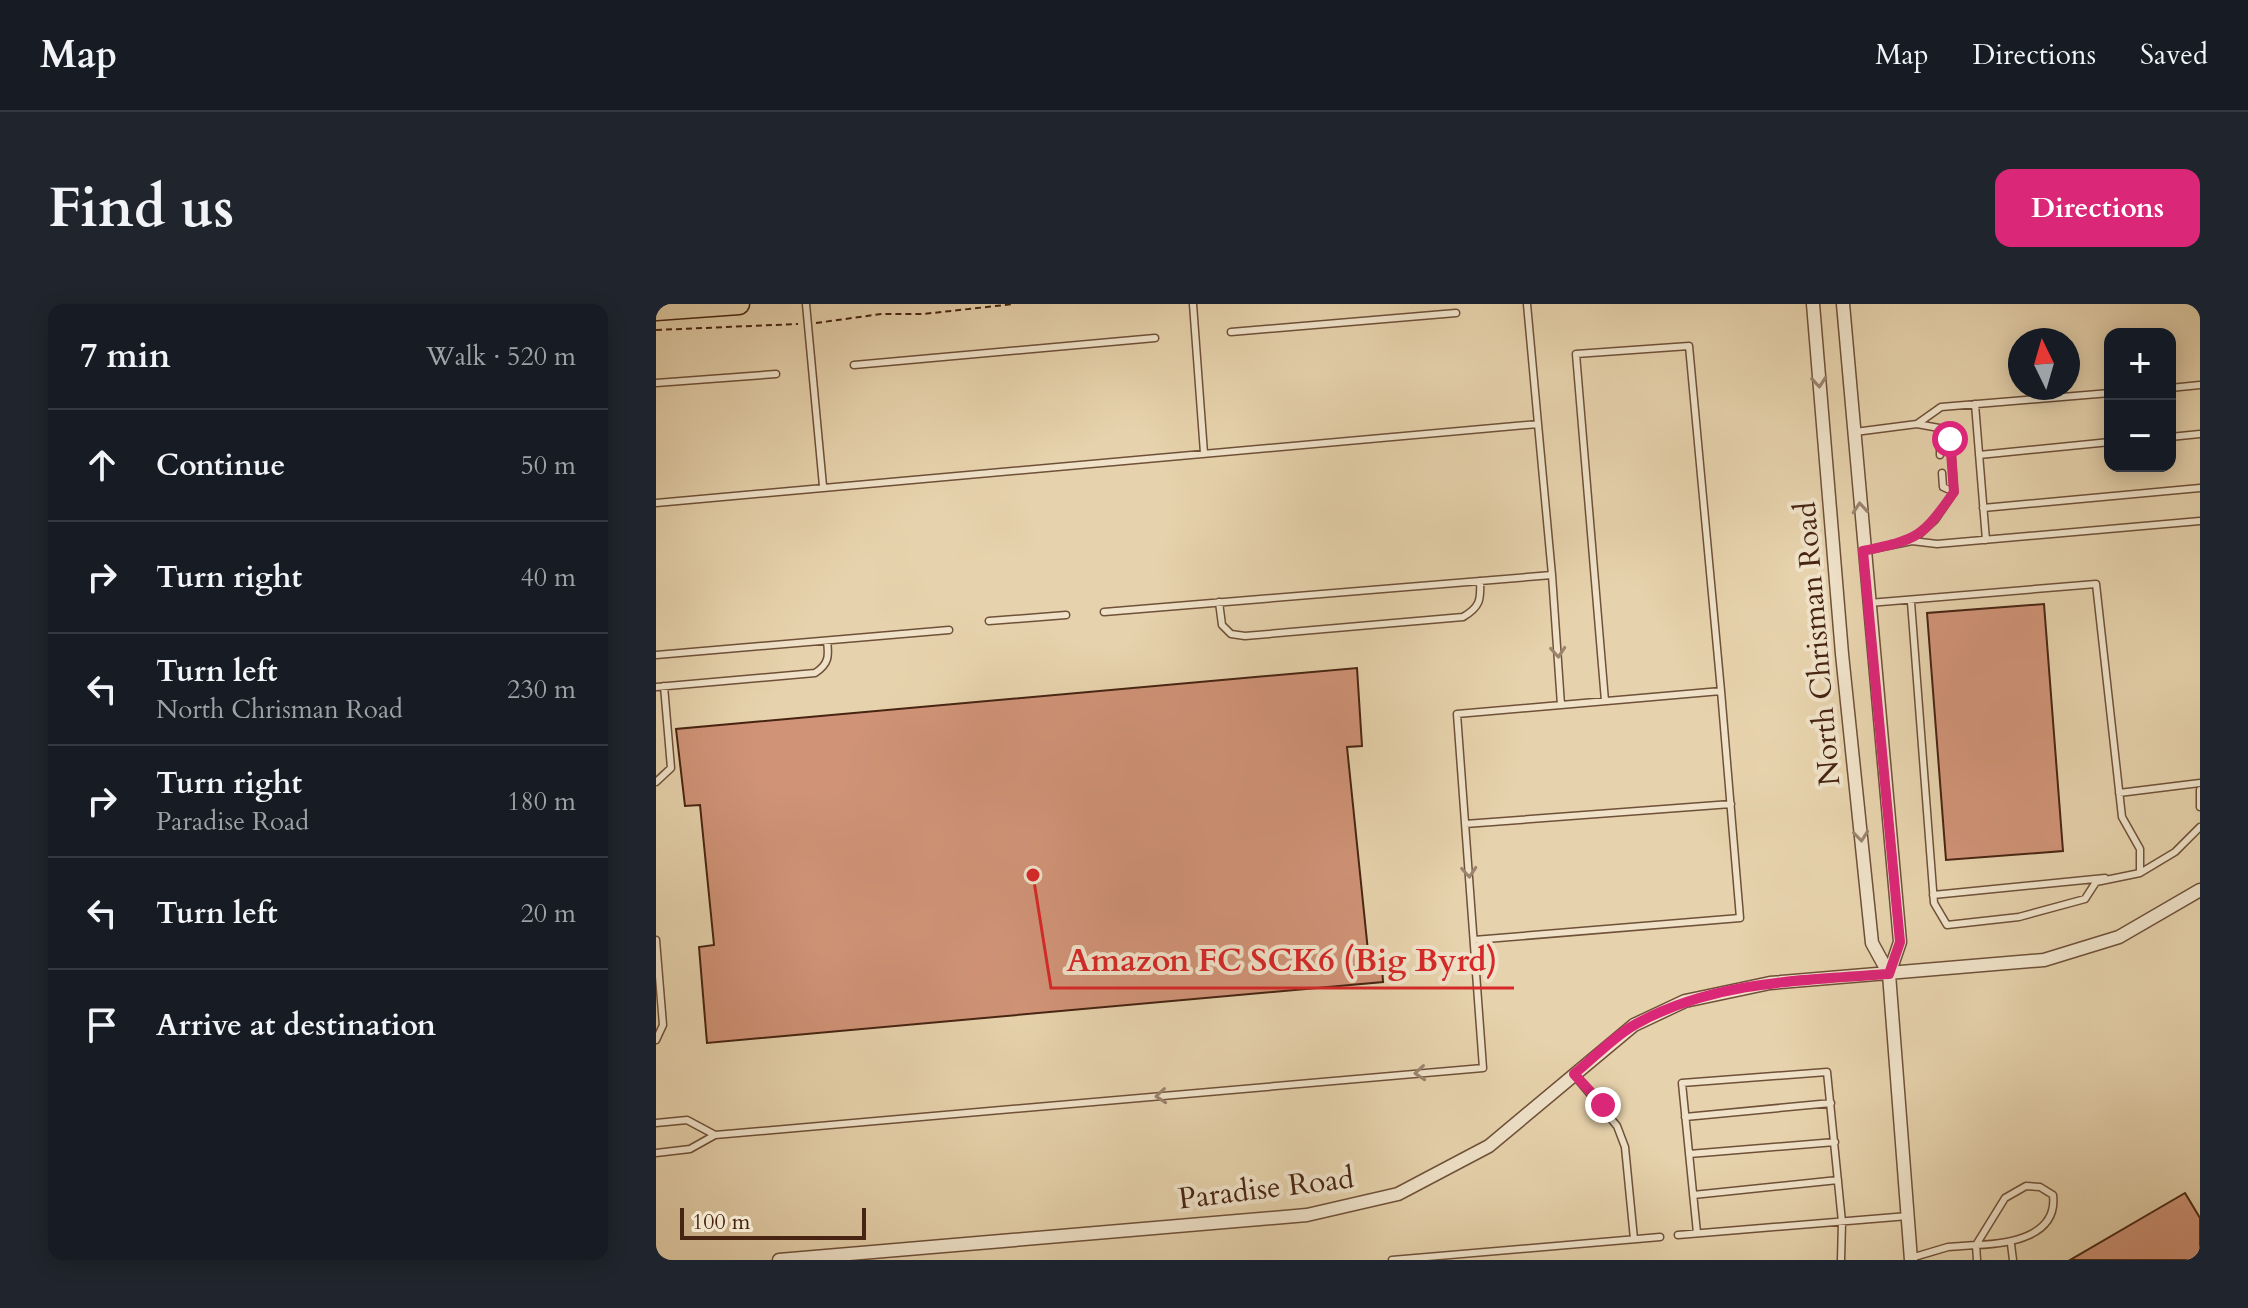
<!DOCTYPE html>
<meta charset="utf-8">
<style>
:root{--surface:#171b24;--page:#20242c;--text:#f1f3f6;--muted:#9ea1a6;--line:#363941;--accent:#db2777}
body{margin:0;font-family:Cardo,serif;background:var(--page);color:var(--text)}
.controls{position:absolute;right:24px;top:24px;display:grid;overflow:hidden;border-radius:16px;box-shadow:0 4px 20px #0003}
.controls button{width:72px;height:72px;display:grid;place-items:center;padding:0;border:0;border-bottom:2px solid var(--line);background:var(--surface);color:var(--text);font:40px sans-serif}
.compass{position:absolute;left:1352px;top:24px;width:72px;height:72px;border-radius:50%;background:var(--surface);box-shadow:0 4px 20px #0003;rotate:355deg}
.scale{position:absolute;left:24px;bottom:20px;width:186px;box-sizing:border-box;padding-left:8px;border:4px solid #472412;border-top:0;font-size:22px;line-height:28px;white-space:nowrap;color:#472412;-webkit-text-stroke:6px #efe2c9;paint-order:stroke}
.stop{position:absolute;width:24px;height:24px;margin:-18px;border:6px solid #db2777;border-radius:50%;background:#fff}
.stop.end{background:#db2777;border-color:#fff;box-shadow:0 2px 8px #0008}
.list{margin:0;padding:0;list-style:none}
h2{display:flex;justify-content:space-between;align-items:center;height:104px;margin:0;padding:0 32px;font-size:34px}
h2 small{font-size:26px;font-weight:400;color:var(--muted)}
.list li{display:grid;grid-template-columns:52px 1fr auto;gap:24px;align-items:center;box-sizing:border-box;height:112px;padding:0 32px;border-top:2px solid var(--line)}
.list b{display:block;font-size:30px;white-space:nowrap}
.list p{margin:0;font-size:26px;white-space:nowrap;color:var(--muted)}
.list em{font-size:26px;font-style:normal;color:var(--muted)}
.icon{flex:none;width:44px;height:44px;fill:none;stroke:currentColor;stroke-width:2;stroke-linecap:round;stroke-linejoin:round}
.map{position:relative;flex:none;width:1544px;height:956px;overflow:hidden;border-radius:16px}
header{display:flex;align-items:center;gap:48px;box-sizing:border-box;height:112px;padding:0 40px;background:var(--surface);border-bottom:2px solid var(--line)}
header strong{font-size:38px}
nav{display:flex;gap:44px;margin-inline-start:auto;font-size:28px}
.intro{display:flex;align-items:center;justify-content:space-between;box-sizing:border-box;height:192px;padding:0 48px}
h1{margin:0;font-size:56px}
.button{padding:20px 36px;border-radius:16px;background:var(--accent);color:#fff;font-size:28px;font-weight:700}
main{display:flex;gap:48px;padding:0 48px}
aside{flex:1;background:var(--surface);border-radius:16px;box-shadow:0 4px 20px #0003}
.map>svg:first-child{display:block}
</style>
<header>
<strong>Map</strong>
<nav><a>Map</a><a>Directions</a><a>Saved</a></nav>
</header>
<div class="intro"><h1>Find us</h1><a class="button">Directions</a></div>
<main>
<aside>
<h2>7 min<small>Walk · 520 m</small></h2>
<ul class="list">
<li><svg class="icon" aria-label="ahead" viewBox="0 0 24 24"><path d="M12 20V5M6 11l6-6 6 6"/></svg><div><b>Continue</b></div><em>50 m</em></li>
<li><svg class="icon" aria-label="right" viewBox="0 0 24 24"><path d="M7 20v-9h11M14 6l5 5-5 5"/></svg><div><b>Turn right</b></div><em>40 m</em></li>
<li><svg class="icon" aria-label="left" viewBox="0 0 24 24"><path d="M17 20v-9H6M10 6l-5 5 5 5"/></svg><div><b>Turn left</b><p>North Chrisman Road</p></div><em>230 m</em></li>
<li><svg class="icon" aria-label="right" viewBox="0 0 24 24"><path d="M7 20v-9h11M14 6l5 5-5 5"/></svg><div><b>Turn right</b><p>Paradise Road</p></div><em>180 m</em></li>
<li><svg class="icon" aria-label="left" viewBox="0 0 24 24"><path d="M17 20v-9H6M10 6l-5 5 5 5"/></svg><div><b>Turn left</b></div><em>20 m</em></li>
<li><svg class="icon" aria-label="arrive" viewBox="0 0 24 24"><path d="M6 21V4h12l-3 4 3 4H6"/></svg><div><b>Arrive at destination</b></div></li>
</ul>
</aside>
<div class="map">
<svg width="1544" height="956" viewBox="0 0 1544 956">
<rect width="100%" height="100%" fill="#e6d2ac"/>
<filter id="stains"><feTurbulence type="fractalNoise" baseFrequency=".0025" numOctaves="4"/><feColorMatrix values="0 0 0 0 .2 0 0 0 0 .09 0 0 0 0 .02 0 0 0 .5 -.17"/></filter>
<radialGradient id="worn" r=".72"><stop offset=".6" stop-color="#630" stop-opacity="0"/><stop offset="1" stop-color="#630" stop-opacity=".3"/></radialGradient>
<path fill="#d09377" stroke="#472412" stroke-width="2" d="M1388,300L1407,547L1290,556L1271,309Z
M701,364L706,442L691,443L712,647L725,646L727,678L51,739L43,643L58,641L44,501L29,502L20,425Z
M1529,889L1544,914V956H1414Z"/>
<g fill="none" stroke-linecap="round" stroke-linejoin="round">
<defs>
<path id="service" d="M150,0L167,182
M537,0L548,149
M871,0L882,120
M575,28L800,9
M198,61L499,34
M0,79L120,70
M1514,84L1544,81
M1319,100L1330,236
M1261,120L1285,103L1454,89
M1199,128L1261,120L1294,126L1298,188L1279,216L1256,237L1207,247
M1514,133L1544,130
M1284,151V142L1294,135
M1323,151L1454,138
M1286,169L1287,183L1298,188
M0,199L882,120L896,271L448,308
M1327,204L1544,184
M1256,237L1281,240L1544,217
M563,298L566,321L575,330L589,332L807,313C824,303 825,296 824,277
M1213,299L1440,280L1466,513L1484,545V569L1440,578L1429,595L1363,613L1291,621L1278,599L1255,298
M333,317L410,311
M0,351L293,326
M0,383L159,369C173,360 173,352 171,337
M905,401L1065,387L1033,42L920,50L949,397
M0,478L15,464L8,382
M1544,486V503
M1463,489L1544,479
M809,520L1075,500
M1484,569L1519,548L1544,523
M1277,591L1449,574
M0,636L7,721L0,736
M818,636L1084,614L1065,387
M919,772L961,822L969,843L978,935
M1029,813L1175,799
M0,819L31,816L59,831L827,764L801,410L905,401L896,271
M0,849L34,845L59,831
M1033,850L1179,838
M1370,882L1384,883L1397,891C1402,933 1352,940 1320,941L1349,894Z
M1037,891L1182,876
M1041,929L1026,779L1171,768L1186,918L1185,956
M1022,931L1252,912
M1355,940L1357,956
M1255,954L1292,943L1320,941L1321,956
M736,956L1004,933"/>
<path id="minor" d="M1157,0L1186,350L1216,639L1233,670
M1187,0L1244,638L1233,670L1255,956
M123,956L651,911L742,890L833,842L978,721L1029,697L1114,679L1388,656L1463,633L1544,586"/>
<path id="primary" d="M0,6L83,0"/>
</defs>
<use href="#service" stroke="#6f5038" stroke-width="9"/>
<use href="#minor" stroke="#6f5038" stroke-width="15"/>
<use href="#primary" stroke="#472412" stroke-width="23"/>
<path stroke="#472412" stroke-width="2" stroke-dasharray="6 4" stroke-linecap="butt" d="M160,19L225,10H267L358,0
M0,26L142,20"/>
<use href="#service" stroke="#efe2c9" stroke-width="6"/>
<use href="#minor" stroke="#efe2c9" stroke-width="12"/>
<use href="#primary" stroke="#e6d2ac" stroke-width="20"/>
</g>
<defs><path id="oneway-chevron" d="M-2-3.5L2.5 0L-2 3.5" fill="none" stroke-width="1.6" stroke-linecap="round" stroke-linejoin="round" transform="scale(2)"/></defs>
<g stroke="#9b836e">
<use href="#oneway-chevron" transform="translate(1163 78) rotate(85)"/>
<use href="#oneway-chevron" transform="translate(1204 204) rotate(-95)"/>
<use href="#oneway-chevron" transform="translate(902 348) rotate(86)"/>
<use href="#oneway-chevron" transform="translate(1205 532) rotate(84)"/>
<use href="#oneway-chevron" transform="translate(813 568) rotate(86)"/>
<use href="#oneway-chevron" transform="translate(764 769) rotate(175)"/>
<use href="#oneway-chevron" transform="translate(505 792) rotate(175)"/>
</g>
<g fill="none" stroke-linecap="round" stroke-linejoin="round">
<path stroke="#db2777" stroke-width="10" d="M947,801L918,770C938,754 958,732 980,720C1057,677 1148,676 1233,670L1244,638L1207,247C1262,235 1265,235 1298,188L1294,135"/>
</g>
<g text-anchor="middle" stroke-width="8" stroke-linejoin="round" paint-order="stroke">
<g font-size="30" fill="#472412" stroke="#efe2c9">
<text transform="translate(1161 340) rotate(-95)" y="10">North Chrisman Road</text>
<text transform="translate(610 884) rotate(-7)" y="10">Paradise Road</text>
</g>
</g>
<path fill="none" stroke="#d62828" stroke-width="3" d="M377 571L395 684H858"/>
<circle fill="#d62828" stroke="#efe2c9" stroke-width="3" cx="377" cy="571" r="8"/>
<g font-size="32" text-anchor="middle" font-weight="bold" fill="#d62828" stroke="#efe2c9" stroke-width="8" stroke-linejoin="round" paint-order="stroke">
<text x="626" y="667">Amazon FC SCK6 (Big Byrd)</text>
</g>
<rect width="100%" height="100%" filter="url(#stains)"/>
<rect width="100%" height="100%" fill="url(#worn)"/>
</svg>
<div class="controls">
<button>+</button>
<button>−</button>
</div>
<svg class="compass" viewBox="-18 -18 36 36"><path d="M0-13l5 13h-10z" fill="#e53935"/><path d="M0 13l5-13h-10z" fill="#9ea1a6"/></svg>
<div class="scale">100 m</div>
<div class="stop" style="left:1294px;top:135px"></div>
<div class="stop end" style="left:947px;top:801px"></div>
</div>
</main>
